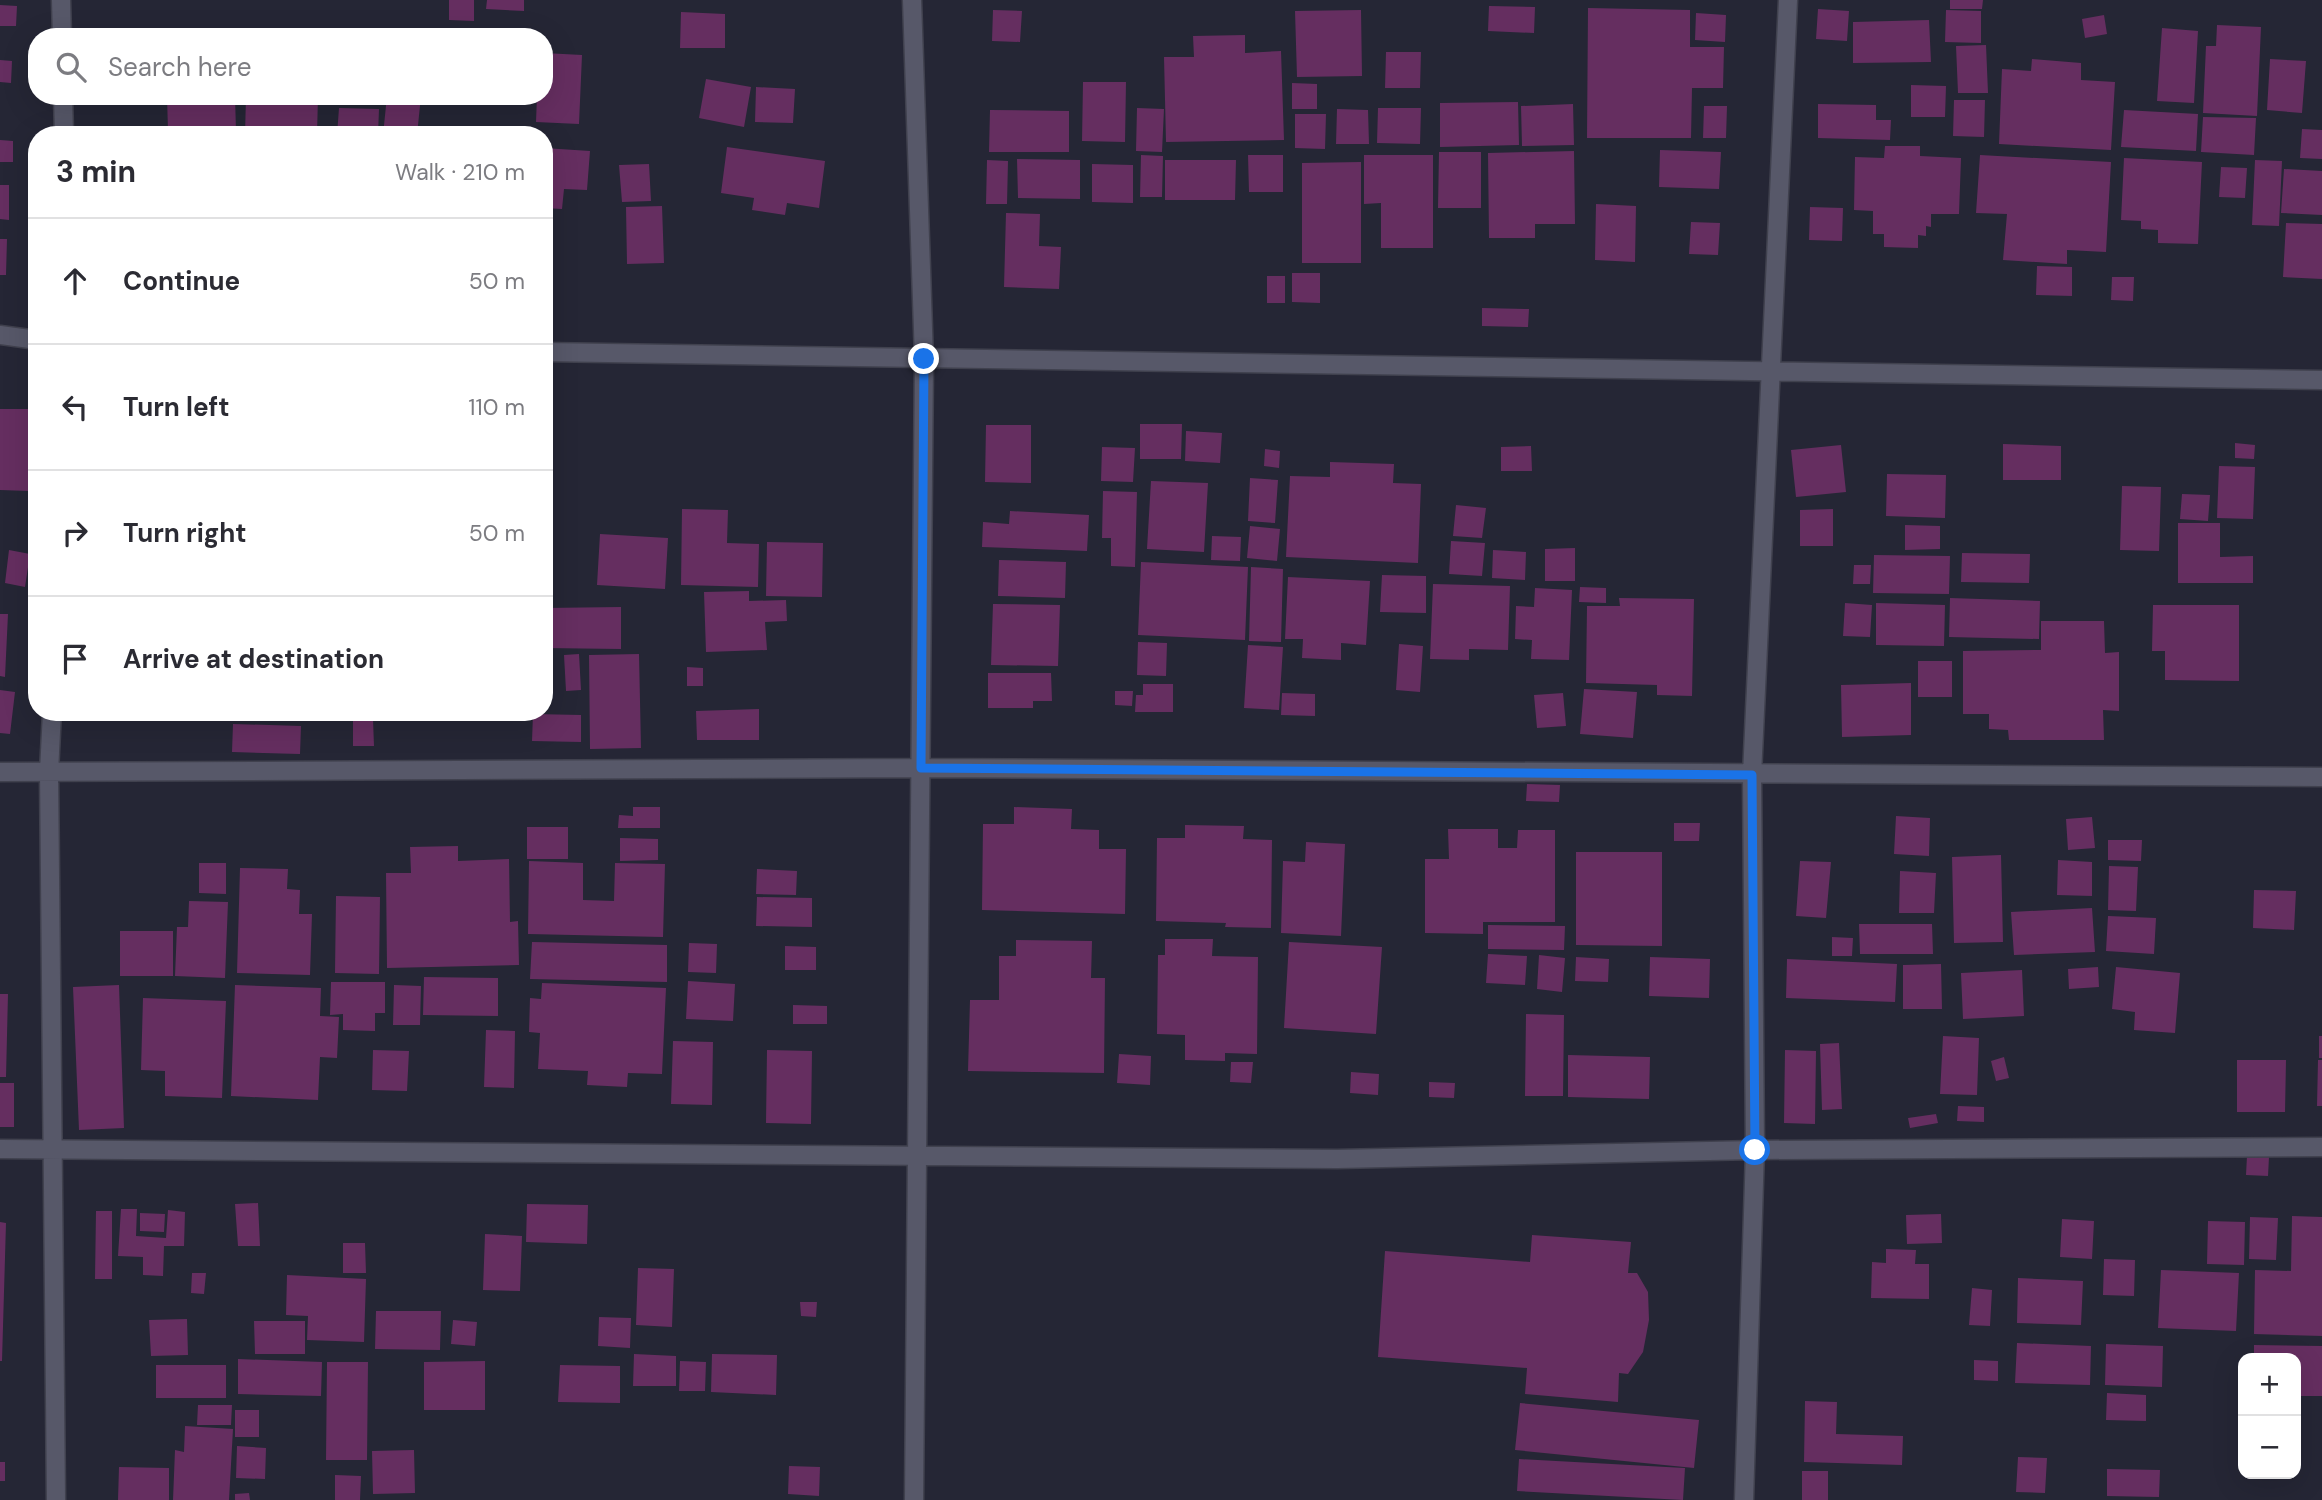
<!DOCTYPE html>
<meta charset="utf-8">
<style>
:root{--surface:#fff;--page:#f2f2f3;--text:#2b2b33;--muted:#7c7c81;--line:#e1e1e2}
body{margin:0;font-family:"DM Sans",sans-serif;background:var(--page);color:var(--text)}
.controls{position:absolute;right:21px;bottom:21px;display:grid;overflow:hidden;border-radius:14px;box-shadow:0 7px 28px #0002}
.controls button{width:63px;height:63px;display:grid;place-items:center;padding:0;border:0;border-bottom:2px solid var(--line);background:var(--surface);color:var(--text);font:35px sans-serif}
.stop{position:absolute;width:21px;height:21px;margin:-16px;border:5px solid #1a73e8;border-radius:50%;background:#fff}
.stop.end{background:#1a73e8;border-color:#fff;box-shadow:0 2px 7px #0008}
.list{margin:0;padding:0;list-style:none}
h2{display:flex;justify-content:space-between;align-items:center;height:91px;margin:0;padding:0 28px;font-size:30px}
h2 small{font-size:23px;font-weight:400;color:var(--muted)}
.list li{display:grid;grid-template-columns:46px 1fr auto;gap:21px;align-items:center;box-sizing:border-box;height:126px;padding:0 28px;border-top:2px solid var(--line)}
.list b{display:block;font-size:26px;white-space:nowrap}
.list em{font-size:23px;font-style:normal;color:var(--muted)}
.icon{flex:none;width:38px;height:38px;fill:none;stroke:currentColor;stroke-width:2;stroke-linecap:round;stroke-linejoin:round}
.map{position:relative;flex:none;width:2322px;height:1500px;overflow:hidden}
.search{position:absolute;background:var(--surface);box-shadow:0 7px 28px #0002;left:28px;top:28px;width:525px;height:77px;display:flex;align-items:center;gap:18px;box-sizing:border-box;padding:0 24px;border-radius:28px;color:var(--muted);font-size:26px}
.panel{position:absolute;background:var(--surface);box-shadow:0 7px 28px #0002;left:28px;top:126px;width:525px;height:595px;border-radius:28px}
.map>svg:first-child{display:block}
</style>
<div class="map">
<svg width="2322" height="1500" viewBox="0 0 2322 1500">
<rect width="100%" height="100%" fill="#252635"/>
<path fill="#652e60" d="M449,0H474V21L449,20Z
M487,0H524V11L486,9Z
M1950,0H1983L1982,9H1950Z
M0,5L17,6L16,26H0Z
M1489,6L1535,7L1534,33L1488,31Z
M1588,8L1690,10V47H1724L1723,88H1692L1691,138H1587Z
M1818,9L1849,11L1847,41L1816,39Z
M993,10L1022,11L1020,42L992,41Z
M1361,10L1362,76L1297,77L1295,11Z
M1946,10L1981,11V43L1945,42Z
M681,12L725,14V48H680Z
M1696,13L1726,15L1725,42L1695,40Z
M2104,15L2107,34L2085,38L2082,19Z
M1929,20L1931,62L1853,63V22Z
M2217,25L2261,27L2257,116L2203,113L2206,46H2216Z
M2162,28L2198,31L2194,103L2157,101Z
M1245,35V53L1281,51L1284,140L1166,142L1164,57H1194L1193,36Z
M1986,45L1988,93H1958L1956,46Z
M1386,52H1421L1420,88H1385Z
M544,53L582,55L579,124L536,122L537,96H544Z
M2032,59L2081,63V80L2115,82L2111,150L1999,144L2002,69L2031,71Z
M2270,59L2306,61L2302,113L2267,110Z
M0,60L12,61L11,83L0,82Z
M706,79L751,87L744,127L699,118Z
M1083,82H1126L1125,142L1082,141Z
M1292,83L1317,84V109H1292Z
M1911,85L1946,86L1945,117H1911Z
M756,87L795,89L793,123L755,122Z
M167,96H235L236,131H168Z
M246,96H318L317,135H245Z
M320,96H343V104H320Z
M345,96H383V104L345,103Z
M387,96H421L417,135H383Z
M1954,100H1985L1984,137L1953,136Z
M1518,102L1519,145L1440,147V103Z
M1573,104L1574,145L1522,146L1521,106Z
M1818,104L1876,105V120H1891L1890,140L1818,138Z
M1704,106H1727L1726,138H1703Z
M339,108L379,109L378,135H337Z
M1137,108L1164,109L1162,152L1136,151Z
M1378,108H1421L1420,144L1377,143Z
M1337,109L1368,110L1369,144H1336Z
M990,110L1069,111V152H989Z
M2124,110L2198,114L2196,151L2121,147Z
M1295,114H1326L1325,149L1295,148Z
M2203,117L2256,118L2254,155L2201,152Z
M2302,129L2322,130V159L2300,158Z
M0,140L13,141V162H0Z
M1885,146H1920V156L1961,158L1959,214H1931V227L1926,226V236L1918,235V248L1884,247V234H1873V211L1854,210L1855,157L1884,158Z
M727,147L825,161L819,208L787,203L785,215L752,210L754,198L721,193Z
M544,148L590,151L587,190L564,189L562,209L544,208Z
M1660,150L1721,152L1719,189L1659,187Z
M1574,151L1575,224H1535V238H1489L1488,153Z
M1439,152H1481V208H1438Z
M1141,155L1163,156L1162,197H1140Z
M1248,155H1283V192H1249Z
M1364,155H1433V248H1381V203L1364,204Z
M1980,155L2111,162L2106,252L2067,250V264L2003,260L2007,214L1976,213Z
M2124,158L2202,162L2198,244L2158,243V230L2141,229V221L2121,220Z
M1017,159L1080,160V199L1018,198Z
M987,160L1008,161L1007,204H986Z
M1165,160H1236L1235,200H1165Z
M2255,160L2282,161L2279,226L2252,225Z
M1361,162V263H1302V163Z
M649,164L651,201L622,202L619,165Z
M1092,164L1133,165V203L1092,202Z
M2221,167L2247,168L2245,198L2219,197Z
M2284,169L2322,171V215L2281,213Z
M0,185H9V220L0,219Z
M1596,204L1636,206L1635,262L1595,260Z
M662,206L664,263L627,264L626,207Z
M1810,207L1843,208L1842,241L1809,240Z
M1006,213L1040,214L1039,246L1061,247L1059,289L1004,287Z
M1691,222L1720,223L1718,255L1689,254Z
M2286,223L2322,224V279L2283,277Z
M544,224H553L552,252H544Z
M0,239H7L6,275H0Z
M2037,266L2072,267V296L2036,295Z
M1292,273H1320V303L1292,302Z
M1267,276H1285V303H1267Z
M2112,277H2134L2133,301L2111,300Z
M1482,308L1529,309L1528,327L1482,326Z
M0,409H32L29,491L0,490Z
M1140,424H1182L1181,459H1140Z
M986,425H1031V483L985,482Z
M1186,431L1222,433L1220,463L1185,461Z
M2235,443L2255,445L2254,459L2235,458Z
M2003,444L2061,446V480H2003Z
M1841,445L1846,492L1796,497L1791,450Z
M1531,446L1532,471H1501V447Z
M1102,447L1135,448L1133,482L1101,481Z
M1265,449L1280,451L1279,468L1264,466Z
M1330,462L1394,464L1393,483L1421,484L1418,563L1286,557L1290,476L1330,477Z
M2219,466L2255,467L2253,519L2217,518Z
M1887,474L1946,475L1945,518L1886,516Z
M1250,478L1278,480L1275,523L1248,521Z
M1151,481L1208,483L1204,552L1147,549Z
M2122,486L2161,487L2159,551L2120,550Z
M1103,491L1137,492L1135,567L1111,566V538H1102Z
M2182,494L2210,495L2208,521L2180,519Z
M1456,505L1486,508L1482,538L1453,536Z
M682,509L728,510L727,543L759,544L758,587L681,585Z
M1833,509V546H1800V510Z
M1010,511L1089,515L1087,551L982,547L983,522L1009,524Z
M2178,523H2220V557L2253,556V583H2178Z
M1905,525L1940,526V549L1905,550Z
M1250,526L1280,529L1277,561L1247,558Z
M600,534L668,538L665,589L597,585Z
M1212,536L1241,537L1240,561L1211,560Z
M1451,541L1485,543L1482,576L1449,574Z
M767,542L823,543L822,597L766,596Z
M1575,548V581H1545V549Z
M9,550L30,554L25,587L5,583Z
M1493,550L1526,552L1525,580L1492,578Z
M1962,553L2030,554L2029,583L1961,582Z
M1874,555L1950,556L1949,594L1873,593Z
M999,560L1066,562L1065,598L998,596Z
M1141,562L1248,567L1245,640L1138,635Z
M1854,565H1871L1870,584H1853Z
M1251,567L1283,569L1281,642L1249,641Z
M1382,575L1426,576V613L1380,612Z
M1288,577L1370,581L1366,645L1341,643V660L1302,658L1303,639H1285Z
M1433,584L1510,586L1508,650L1469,649V660L1430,659Z
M1580,587L1606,588V603L1579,602Z
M1535,588L1572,590L1569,660L1531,659L1532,640L1515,639L1516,606L1534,607Z
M749,591V601L786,600L787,621L765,622L767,650L706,652L704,592Z
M1619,598L1694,599L1692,696L1657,695V685L1586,683L1587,606H1620Z
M1950,598L2040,601L2039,639L1949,637Z
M1845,603L1872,605L1870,637L1843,636Z
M1876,603L1945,605L1944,646L1876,645Z
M993,604L1060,605L1058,666L991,665Z
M2153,605H2239V681L2165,680V651H2152Z
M621,607V649L544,648V608Z
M0,614H8L5,677L0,676Z
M2041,621H2104L2105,653L2119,652V711L2103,710L2104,740H2009L2008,730L1989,729V714H1963V651L2041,650Z
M1138,642L1167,643L1166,676L1137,675Z
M1399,644L1423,646L1420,692L1396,690Z
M1248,645L1283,647L1279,710L1244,708Z
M579,654L581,690L566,691L564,655Z
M639,654L641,748L590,749L589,655Z
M1918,661H1952V697H1918Z
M687,667L703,668V686H687Z
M988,673H1051L1052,701H1033V708H988Z
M1911,683V735L1842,737L1841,685Z
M1143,684H1173V712H1135L1136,695H1143Z
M1584,689L1637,692L1633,738L1580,734Z
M0,690L15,692L10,734L0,733Z
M1115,691H1133L1132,706L1115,705Z
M1282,693L1315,694V716L1281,715Z
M1563,693L1566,726L1537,728L1534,695Z
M759,709V740H697L696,711Z
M238,712H306V719H238Z
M533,714L581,715V742L532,741Z
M353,719H373L374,746H353Z
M233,724L301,726L300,754L232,752Z
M1527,784L1560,785L1559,802L1526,801Z
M633,807H660V828H618L619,815L633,816Z
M1014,807L1072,809L1071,829L1099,830V849H1126L1125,914L982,910L983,824H1014Z
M1896,816L1930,818L1929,856L1894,854Z
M2092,817L2095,848L2068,850L2066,819Z
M1674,823H1700L1699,841H1674Z
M1185,825L1244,826L1243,839L1272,840L1271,928L1225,927L1226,923L1156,921L1157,838H1185Z
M527,827H568V859H527Z
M1448,829H1498V848H1517L1518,830H1555V922H1483V934L1425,933V859H1449Z
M620,838L658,839V860L620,861Z
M2108,840H2142L2141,861L2108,860Z
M1306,842L1345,844L1341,936L1281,933L1283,861L1305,862Z
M458,846V861L509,859L510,922L518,921L519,965L387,968L386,873H411L410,847Z
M1576,852H1662V946L1576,945Z
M2001,855L2003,942L1954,943L1952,857Z
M2058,860L2092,862V896L2057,895Z
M529,861L583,863V900L614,901L615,863L665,864L663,937L528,934Z
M1800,861L1831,862L1826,918L1796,916Z
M199,863H226V894L199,893Z
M2109,866L2138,867L2136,911L2108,910Z
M240,868L288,869L287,889L300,890L299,914H312L310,975L237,973Z
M757,869L797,871L796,895L756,894Z
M1900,871L1936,873L1934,913H1899Z
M2254,890L2296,891L2294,930L2253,928Z
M336,896L380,897L379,974L335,973Z
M757,897L812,898V927L756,926Z
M189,901L228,902L225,978L175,976L177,927H188Z
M2092,908L2095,952L2014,955L2011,912Z
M2108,916L2156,918L2154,954L2106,951Z
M1859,924H1932L1933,954H1860Z
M1488,925L1565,926L1564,950L1488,949Z
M120,931H173V976H120Z
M1832,937L1853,938L1852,956H1832Z
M1165,939H1213L1212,956L1258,957L1257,1054L1225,1053V1061L1185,1060V1035L1157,1034L1158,955H1165Z
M1016,940L1092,941L1091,978H1105L1104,1073L968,1071L970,1000H999V956H1016Z
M532,942L667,945V982L530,979Z
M1289,942L1382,947L1376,1034L1284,1028Z
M689,943L717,944L716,973L688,972Z
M785,946L816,947V970H785Z
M1488,954L1527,956L1525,985L1486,983Z
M1539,955L1565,958L1562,992L1537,989Z
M1576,957L1609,959L1608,982L1575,981Z
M1650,957L1710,959L1709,998L1649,996Z
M1787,959L1897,964L1895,1002L1786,998Z
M1941,964L1942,1009H1903V965Z
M2098,967L2099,987L2069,989L2068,969Z
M2116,967L2180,973L2175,1033L2134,1030L2135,1012L2112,1009Z
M2022,970L2024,1016L1963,1019L1961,973Z
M424,977L498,978V1016L423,1015Z
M688,981L735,984L733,1021L686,1019Z
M331,982H385V1013H375V1031L343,1030V1014L330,1015Z
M542,983L666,988L662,1074L628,1073L627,1087L587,1085L588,1071L538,1069L540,1033L529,1032L530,998L541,999Z
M119,985L124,1128L79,1130L73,987Z
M235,985L321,988L320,1016L339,1017L337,1058L320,1057L318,1100L231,1096Z
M394,985L421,986L420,1025H393Z
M0,994H8L6,1077H0Z
M143,998L226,1001L222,1098L165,1096V1071L141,1070Z
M793,1005L827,1006V1024H793Z
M1526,1014L1564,1015L1563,1096H1525Z
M486,1030L515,1031L514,1088L484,1087Z
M1943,1036L1979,1038L1977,1095L1940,1094Z
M2319,1036H2322V1058H2319Z
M673,1041L713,1042L712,1105L671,1104Z
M1839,1043L1842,1109L1822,1110L1820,1044Z
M373,1050L409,1051L407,1091L372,1090Z
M767,1050L812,1051L811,1124L766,1123Z
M1785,1050L1816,1051L1815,1124L1784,1123Z
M1119,1054L1151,1056L1150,1085L1117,1083Z
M1568,1055L1650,1057L1649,1099L1568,1097Z
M2004,1057L2009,1078L1996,1081L1991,1061Z
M2237,1060H2286L2285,1112H2237Z
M2318,1060H2322V1106H2317Z
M1231,1062H1253L1251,1083L1230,1082Z
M1351,1072L1379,1074L1378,1095L1350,1093Z
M1429,1082L1455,1083L1454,1098L1429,1097Z
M0,1083H14V1127H0Z
M1958,1106L1984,1107V1122L1957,1121Z
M1936,1114L1938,1123L1910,1128L1908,1118Z
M2247,1156L2269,1157L2268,1176L2246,1175Z
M258,1203L260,1246H238L235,1204Z
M527,1204L588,1205L587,1244L526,1242Z
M121,1209H137L136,1236L166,1238L168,1210L185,1212L184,1246H164L163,1276L143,1275V1257L118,1256Z
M96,1211H112V1279H95Z
M140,1213L165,1214L164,1232L140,1231Z
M1941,1214L1942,1243L1907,1244L1906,1215Z
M2292,1216L2322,1217V1336L2254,1334L2255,1270L2291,1271Z
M2250,1217L2278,1218L2276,1260L2249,1259Z
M2062,1219L2094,1221L2092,1259L2060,1257Z
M2208,1221L2245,1222L2244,1265L2207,1264Z
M0,1222L6,1223L2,1361H0Z
M485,1234L522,1236L520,1291L483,1290Z
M1532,1235L1631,1242L1628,1273H1637L1648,1292L1649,1320L1643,1352L1628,1374L1619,1373L1618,1402L1525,1394L1527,1368L1378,1357L1385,1251L1530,1262Z
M343,1243H365L366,1273H343Z
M1886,1249L1916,1250L1915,1264H1929V1299L1871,1298L1872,1262L1886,1263Z
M2104,1259L2135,1260L2134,1296L2103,1295Z
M638,1268L674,1269L672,1327L636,1325Z
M2161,1270L2239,1273L2236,1331L2158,1328Z
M192,1273H206L204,1294L191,1293Z
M287,1275L366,1279L364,1342L307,1340L308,1316L286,1315Z
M2018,1278L2083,1281L2081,1325L2017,1323Z
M1972,1288L1992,1290L1990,1326L1969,1325Z
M800,1302H817L816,1317L801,1316Z
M376,1311H441L440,1350L375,1349Z
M599,1317L631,1318L630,1348L598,1346Z
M187,1319L188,1355L151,1356L149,1320Z
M453,1320L477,1322L475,1346L451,1344Z
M254,1321H305V1354H255Z
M2017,1343L2091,1346L2090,1385L2015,1383Z
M2106,1344L2163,1346L2162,1387L2105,1385Z
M2254,1345L2322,1346V1396H2296V1358H2254Z
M634,1354L676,1356V1386H633Z
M712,1354L777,1355L776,1395L711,1392Z
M238,1359L322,1362L321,1396L238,1394Z
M1974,1360L1998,1361V1381L1974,1380Z
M485,1361V1410H424V1362Z
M680,1361L706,1362L705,1391H679Z
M327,1362H368L367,1460H326Z
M156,1365H226V1398H156Z
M560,1365L620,1366V1403L558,1402Z
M2107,1393L2146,1395V1421L2106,1420Z
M1805,1401L1837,1402L1836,1434L1903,1436L1902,1465L1804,1462Z
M1520,1403L1699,1420L1694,1468L1515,1450Z
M198,1405H232L231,1425H197Z
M235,1410H259V1437H235Z
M185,1426L233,1429L229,1500H173L175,1450L184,1452Z
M237,1446L266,1448L265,1479L236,1478Z
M414,1450L415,1493L373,1494L372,1451Z
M2018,1457L2047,1458L2045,1493L2016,1492Z
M1519,1459L1685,1468L1683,1500L1517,1491Z
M0,1462H5V1481H0Z
M789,1466L820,1467L819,1496L788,1494Z
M119,1467L169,1468V1500H118Z
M2107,1469L2160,1470L2159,1497L2107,1496Z
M1802,1471H1828V1500H1802Z
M335,1475L361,1476L360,1500H335Z
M249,1493L250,1500H235V1494Z"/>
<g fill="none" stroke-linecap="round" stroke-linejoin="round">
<defs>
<path id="minor" d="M61,0L62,37
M912,0L924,359L914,1500
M63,96L64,135
M0,335L37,340
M544,352L2322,380
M52,712L49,772L56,1500
M0,772L921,768L2322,777
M0,1149L1337,1159L1755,1150L2322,1147
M1744,1500L1755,1150L1752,775L1788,0"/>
</defs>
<use href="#minor" stroke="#40414e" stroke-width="21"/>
<use href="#minor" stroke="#575869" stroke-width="18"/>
</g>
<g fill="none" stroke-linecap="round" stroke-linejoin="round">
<path stroke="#1a73e8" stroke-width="9" d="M924,359L921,768L1752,775L1755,1150"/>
</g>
</svg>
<div class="controls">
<button>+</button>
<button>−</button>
</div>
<div class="stop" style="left:1755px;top:1150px"></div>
<div class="stop end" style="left:924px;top:359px"></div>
<div class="search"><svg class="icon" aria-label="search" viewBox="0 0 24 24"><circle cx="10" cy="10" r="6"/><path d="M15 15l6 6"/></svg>Search here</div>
<section class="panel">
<h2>3 min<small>Walk · 210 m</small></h2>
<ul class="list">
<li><svg class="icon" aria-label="ahead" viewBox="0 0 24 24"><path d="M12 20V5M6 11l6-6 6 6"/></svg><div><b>Continue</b></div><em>50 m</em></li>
<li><svg class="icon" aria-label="left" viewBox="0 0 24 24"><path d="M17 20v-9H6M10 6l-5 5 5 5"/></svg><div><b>Turn left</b></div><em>110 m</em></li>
<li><svg class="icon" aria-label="right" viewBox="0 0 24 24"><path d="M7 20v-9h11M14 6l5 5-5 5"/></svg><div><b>Turn right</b></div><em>50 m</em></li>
<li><svg class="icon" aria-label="arrive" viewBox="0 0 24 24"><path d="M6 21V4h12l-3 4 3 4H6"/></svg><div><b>Arrive at destination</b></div></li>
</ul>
</section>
</div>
